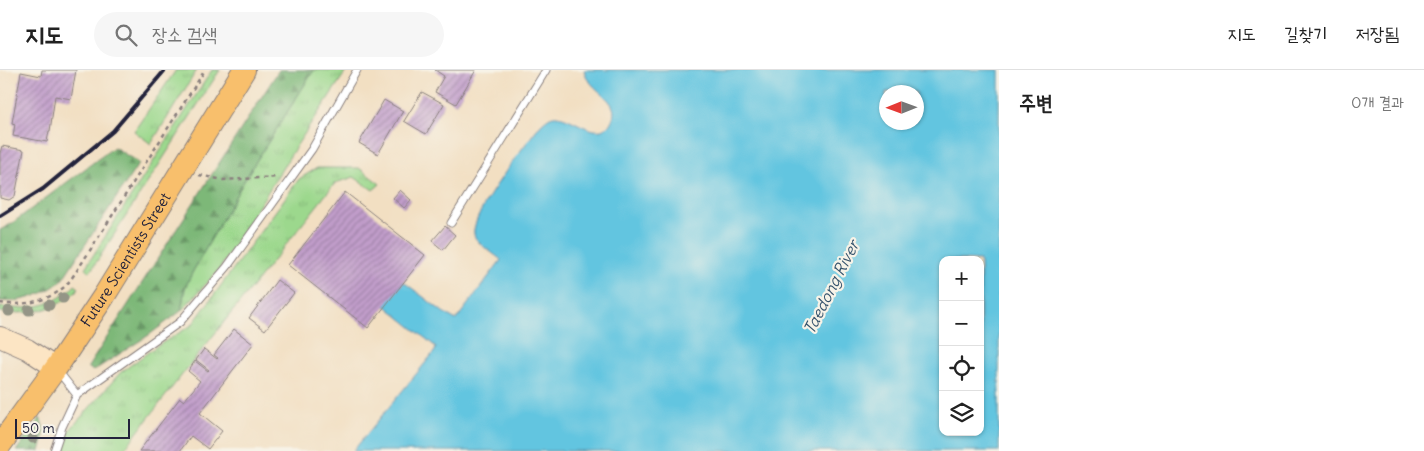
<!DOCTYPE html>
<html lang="ko">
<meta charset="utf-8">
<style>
:root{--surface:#fff;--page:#f6f6f6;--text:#222;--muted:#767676;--line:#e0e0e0}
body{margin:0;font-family:Delius,"Poor Story",sans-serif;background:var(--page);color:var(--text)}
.controls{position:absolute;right:15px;bottom:15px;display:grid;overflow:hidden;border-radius:10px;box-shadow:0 1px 4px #0004}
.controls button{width:45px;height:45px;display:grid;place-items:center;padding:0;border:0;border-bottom:1px solid var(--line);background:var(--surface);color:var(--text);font:25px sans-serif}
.compass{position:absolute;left:879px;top:15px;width:45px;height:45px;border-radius:50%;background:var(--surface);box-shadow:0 1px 4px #0004;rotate:269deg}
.scale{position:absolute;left:15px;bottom:12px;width:115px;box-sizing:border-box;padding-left:5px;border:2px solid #22223b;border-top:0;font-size:14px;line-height:18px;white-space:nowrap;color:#22223b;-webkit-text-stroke:4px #f7f3e8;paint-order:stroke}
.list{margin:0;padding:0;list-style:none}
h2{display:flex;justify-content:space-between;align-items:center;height:65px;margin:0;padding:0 20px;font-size:21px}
h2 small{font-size:16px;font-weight:400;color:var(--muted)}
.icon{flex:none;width:28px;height:28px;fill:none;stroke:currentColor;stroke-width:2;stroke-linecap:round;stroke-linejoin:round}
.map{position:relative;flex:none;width:999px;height:381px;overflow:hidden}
header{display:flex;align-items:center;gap:30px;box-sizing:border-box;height:70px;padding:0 25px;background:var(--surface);border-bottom:1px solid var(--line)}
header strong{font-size:24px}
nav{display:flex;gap:28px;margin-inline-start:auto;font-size:18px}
.search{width:350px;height:45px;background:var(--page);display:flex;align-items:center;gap:12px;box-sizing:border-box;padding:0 18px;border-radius:28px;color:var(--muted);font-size:19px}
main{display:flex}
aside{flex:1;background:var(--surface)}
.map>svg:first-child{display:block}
</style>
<header>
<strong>지도</strong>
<div class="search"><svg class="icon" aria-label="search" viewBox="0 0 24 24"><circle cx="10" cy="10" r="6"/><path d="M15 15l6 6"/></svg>장소 검색</div>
<nav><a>지도</a><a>길찾기</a><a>저장됨</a></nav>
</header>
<main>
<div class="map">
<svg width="999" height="381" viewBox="0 0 999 381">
<defs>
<pattern id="grass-tufts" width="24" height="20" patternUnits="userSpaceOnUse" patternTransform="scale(1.25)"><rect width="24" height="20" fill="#9cd88d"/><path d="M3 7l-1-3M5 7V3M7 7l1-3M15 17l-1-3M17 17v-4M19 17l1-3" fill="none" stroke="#86b97b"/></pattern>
<pattern id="forest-firs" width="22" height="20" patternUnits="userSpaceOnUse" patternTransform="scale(1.25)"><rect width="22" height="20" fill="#7db878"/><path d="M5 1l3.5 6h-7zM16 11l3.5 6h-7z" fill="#669564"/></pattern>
<pattern id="building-hatch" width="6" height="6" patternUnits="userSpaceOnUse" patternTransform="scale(1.25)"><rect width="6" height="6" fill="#c19dca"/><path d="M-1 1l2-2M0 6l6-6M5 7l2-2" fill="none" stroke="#9c80a5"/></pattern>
</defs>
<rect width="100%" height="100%" fill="#f7f3e8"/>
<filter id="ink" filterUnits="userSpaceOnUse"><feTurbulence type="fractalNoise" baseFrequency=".02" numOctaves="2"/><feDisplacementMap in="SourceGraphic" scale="10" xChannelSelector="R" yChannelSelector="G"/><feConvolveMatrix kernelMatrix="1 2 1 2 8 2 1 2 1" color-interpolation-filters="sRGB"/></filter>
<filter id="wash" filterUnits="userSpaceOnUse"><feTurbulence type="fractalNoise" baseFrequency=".0096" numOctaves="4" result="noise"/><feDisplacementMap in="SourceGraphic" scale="20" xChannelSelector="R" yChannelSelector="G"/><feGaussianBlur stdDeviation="1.12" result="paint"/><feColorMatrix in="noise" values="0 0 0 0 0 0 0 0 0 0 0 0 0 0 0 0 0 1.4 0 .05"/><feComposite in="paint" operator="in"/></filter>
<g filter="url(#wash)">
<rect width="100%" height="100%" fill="#f2dfc2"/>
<path fill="url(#grass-tufts)" stroke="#5f7d64" d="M176,0H197L151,74L134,61Z
M212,0H220L90,202L85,198Z
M314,0H347L295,78L219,200L181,241L185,218L192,203L248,104Z
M317,98H359L380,114L373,120L354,107L335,113C265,202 192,290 123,381H61L68,362L120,303L154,278L192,255L299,109Z
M75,215L79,218C58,241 30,245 0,242V237C27,241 56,236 75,215Z"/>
<path fill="url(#forest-firs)" stroke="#506d5a" d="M279,0H314L248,104L192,203L185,218L181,241L149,265L93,301L88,297Z
M114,77L139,93L62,210C47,224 21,233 0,231V160L11,154Z
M40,348C46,360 44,368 40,381H16Z"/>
<path fill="#62c5e0" stroke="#42748e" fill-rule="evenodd" d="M584,0H999V381H353L435,281L436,277L356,212L374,189L443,242L456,250L501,190C495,184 475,173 474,164C470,145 527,72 541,54C546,50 550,45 557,46C574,47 601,75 612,50C622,29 589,22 584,0ZM886,22H916V52H886ZM943,190H980V362H943Z"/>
<g id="blocks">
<path fill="url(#building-hatch)" d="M42,0H76L71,29L55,26L50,61H49L47,72L13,66L15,54L12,53L21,2L41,6Z
M435,0H476L456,34L435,22L444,6Z
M422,22L444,34L426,64L404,51Z
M384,30L403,41L378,84L359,73Z
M2,76L24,80L15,126L9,130L0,128V83Z
M400,120L411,130L404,138L393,128Z
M345,122L425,185L368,258L288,195Z
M445,156L455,165L443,180L432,171Z
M277,210L294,223L265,260L249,248Z
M234,259L253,274L200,343L222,361L208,379L191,366L180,381H139L180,328L184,331L200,311L188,301L195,291L208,301L209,300L196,290L204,279L217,289L218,288L214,285Z"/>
</g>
</g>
<g filter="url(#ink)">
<use href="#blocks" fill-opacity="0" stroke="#8a807e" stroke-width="1"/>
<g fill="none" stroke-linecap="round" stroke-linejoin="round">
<defs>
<path id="lane" d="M451,153L546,0
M58,301L77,325L180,252L227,197L312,79L357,0
M54,381L62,357L77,325"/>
<path id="secondary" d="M0,267L27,279L56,298"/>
<g id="primary">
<path id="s1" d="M0,375L56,298L104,226L244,0"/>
</g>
</defs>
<use href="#lane" stroke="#8a807e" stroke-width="9"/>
<use href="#secondary" stroke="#8a807e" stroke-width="22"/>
<use href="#primary" stroke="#8a807e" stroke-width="24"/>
<path stroke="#8a807e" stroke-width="2.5" stroke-dasharray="4 4" stroke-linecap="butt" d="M199,105L223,110L278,107
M0,233C21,236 47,232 63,218C70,212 75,203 80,196L205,0"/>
<use href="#lane" stroke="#fff" stroke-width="7"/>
<use href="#secondary" stroke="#fce5c4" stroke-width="20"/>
<use href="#primary" stroke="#f8bf6c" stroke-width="22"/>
<path stroke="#22223b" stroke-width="4" d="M0,146L43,119L113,61L165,0"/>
</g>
<g fill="#949586">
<circle cx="63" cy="228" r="5.5"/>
<circle cx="49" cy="235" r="5.5"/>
<circle cx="29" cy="240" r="5.5"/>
<circle cx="9" cy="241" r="5.5"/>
<circle cx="33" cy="368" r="5.5"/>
</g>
</g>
<g text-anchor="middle" stroke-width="4.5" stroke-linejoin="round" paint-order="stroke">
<g font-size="15" fill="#22223b" stroke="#f7f3e8">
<text dy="5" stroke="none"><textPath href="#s1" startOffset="224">Future Scientists Street</textPath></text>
</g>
<g font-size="16" font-style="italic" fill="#35536d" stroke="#f7f3e8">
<text transform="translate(831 217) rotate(-63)" y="6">Taedong River</text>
</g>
</g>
</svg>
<div class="controls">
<button>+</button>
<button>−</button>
<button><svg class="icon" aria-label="locate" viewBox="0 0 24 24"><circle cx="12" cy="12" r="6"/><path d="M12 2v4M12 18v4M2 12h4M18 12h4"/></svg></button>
<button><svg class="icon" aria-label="layers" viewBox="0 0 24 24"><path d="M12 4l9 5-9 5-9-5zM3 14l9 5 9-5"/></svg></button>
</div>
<svg class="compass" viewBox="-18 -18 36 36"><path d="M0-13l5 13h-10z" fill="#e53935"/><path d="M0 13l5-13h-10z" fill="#767676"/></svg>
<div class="scale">50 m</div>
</div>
<aside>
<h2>주변<small>0개 결과</small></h2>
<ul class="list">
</ul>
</aside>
</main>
